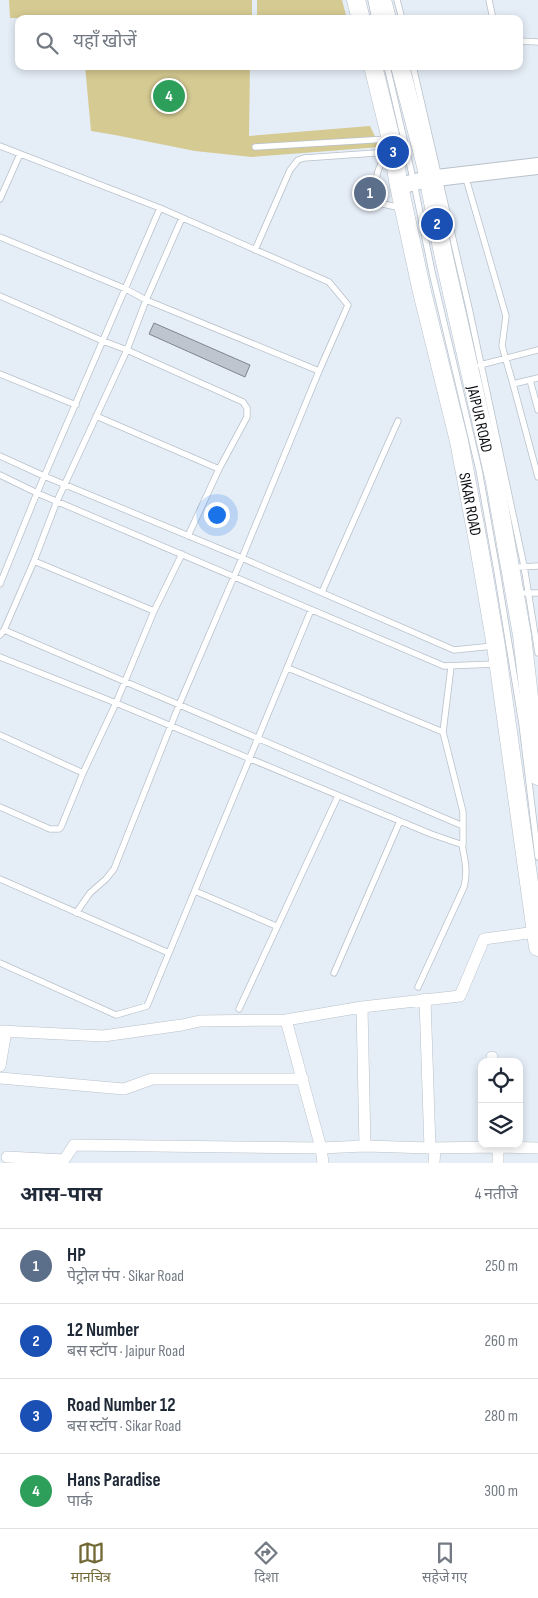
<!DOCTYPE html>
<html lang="hi">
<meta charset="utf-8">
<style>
:root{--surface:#fff;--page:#f2f2f3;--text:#1f2937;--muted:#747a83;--line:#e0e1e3;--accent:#726835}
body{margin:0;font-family:"Sofia Sans Condensed","Noto Sans Devanagari",sans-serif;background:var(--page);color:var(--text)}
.controls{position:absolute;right:15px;bottom:15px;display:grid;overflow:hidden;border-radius:10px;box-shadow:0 2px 8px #0003}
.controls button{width:45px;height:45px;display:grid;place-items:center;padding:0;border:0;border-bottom:1px solid var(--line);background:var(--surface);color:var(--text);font:25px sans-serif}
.you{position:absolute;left:216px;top:514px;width:18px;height:18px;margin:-12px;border:4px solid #fff;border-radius:50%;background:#1a73e8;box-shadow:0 0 0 8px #1a73e833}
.badge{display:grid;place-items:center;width:32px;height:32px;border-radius:50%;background:var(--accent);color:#fff;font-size:16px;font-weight:700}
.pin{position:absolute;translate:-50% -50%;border:2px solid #fff;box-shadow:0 1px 5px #0006}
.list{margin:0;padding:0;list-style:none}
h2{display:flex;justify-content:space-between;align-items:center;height:65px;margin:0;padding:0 20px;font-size:21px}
h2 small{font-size:16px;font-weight:400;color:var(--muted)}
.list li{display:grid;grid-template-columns:32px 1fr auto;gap:15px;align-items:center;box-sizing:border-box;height:75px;padding:0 20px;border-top:1px solid var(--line)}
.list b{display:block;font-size:19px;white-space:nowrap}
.list p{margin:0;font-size:16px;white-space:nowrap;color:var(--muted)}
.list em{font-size:16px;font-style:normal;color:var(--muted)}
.icon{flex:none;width:28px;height:28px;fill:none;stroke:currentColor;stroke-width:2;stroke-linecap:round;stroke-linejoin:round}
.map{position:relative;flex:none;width:538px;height:1163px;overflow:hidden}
.search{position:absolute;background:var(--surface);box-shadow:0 2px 8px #0003;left:15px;right:15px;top:15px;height:55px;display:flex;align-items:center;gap:12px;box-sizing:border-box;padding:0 18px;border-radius:10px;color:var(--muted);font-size:19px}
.sheet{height:365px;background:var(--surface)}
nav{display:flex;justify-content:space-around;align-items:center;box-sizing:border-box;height:70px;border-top:1px solid var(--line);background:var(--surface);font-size:14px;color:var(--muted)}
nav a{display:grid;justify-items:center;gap:2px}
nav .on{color:var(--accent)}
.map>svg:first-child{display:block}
</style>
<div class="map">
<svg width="538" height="1163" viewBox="0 0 538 1163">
<rect width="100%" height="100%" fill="#e5edf7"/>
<path fill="#d5ca92" d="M9,0H252V19L10,18Z
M257,0H342L347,19H257Z
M85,66H250L249,136L370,126L380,147L252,157L195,151L115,135L91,131Z"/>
<path fill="#bec5cf" stroke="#7e858e" d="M154,323L250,365L245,377L149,334Z"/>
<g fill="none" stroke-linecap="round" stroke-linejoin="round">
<defs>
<path id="lane" d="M371,0L375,19
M397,0L402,19
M489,0L493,19
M519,41L538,42
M387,66L414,183L432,272L479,470L497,571L522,724L538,857
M413,66L469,308L524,566L538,653
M0,146L160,208L329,282L348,305L319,371L242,558L179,705L114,869L106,879L90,893L76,913
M255,147L388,139
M392,159L381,164C374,177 375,192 383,204L401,208
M465,175L506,316L502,346L513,384L538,477
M0,199L20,154
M0,237L126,289L146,300L319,371
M255,250L290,170L298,160L304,158L390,152
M0,296L103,341L127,350L243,402L247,408V417L219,469L188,536
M480,365L538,350
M0,374L76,405
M530,380L538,410
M513,384L538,378
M96,416L219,469
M0,456L44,476L242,558L454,650L493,646
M0,475L37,493L444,666L496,664
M34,561L154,611
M520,567L538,566
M0,584L37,493L160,208
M322,592L398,421
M525,593H538
M4,630L463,826
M0,635L4,630L34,561L57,501L127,350L146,300L182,218
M0,657L116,703L431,834L463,845V812L443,732L451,667
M288,668L443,732
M0,735L83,773
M0,807L50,829H59L61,827L83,773L116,703L154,611L182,554
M0,879L169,953
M195,891L276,926
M0,963L116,1015L147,1006L311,610
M334,973L400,821
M418,987L464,887C468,872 465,860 462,845
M239,1009L338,796"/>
<path id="street" d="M425,999L430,1148
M362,1007L365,1146
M286,1020L321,1148L323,1163
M0,1031L103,1036L182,1025L200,1021L286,1020L362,1007L460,996L484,939L536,932
M492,1057V1062
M0,1066L6,1031
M0,1078L124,1089L152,1079H303
M498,1144V1163
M7,1157L64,1160L74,1145L321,1148L365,1146L430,1148L498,1147L538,1148
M434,1163L435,1148"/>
<path id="secondary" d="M399,186L428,179L538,166"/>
<g id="primary">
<path d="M356,0L361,19"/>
<path d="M382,0L387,19"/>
<path id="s1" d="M373,66L391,139L399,186L422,292L459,441L479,547L496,646L538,947"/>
<path id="s2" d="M400,66L426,166L443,253L495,482L522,635L538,776"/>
</g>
</defs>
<use href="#lane" stroke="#b9c1ca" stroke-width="7"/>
<use href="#street" stroke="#b9c1ca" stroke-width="12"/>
<use href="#secondary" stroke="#b9c1ca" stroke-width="18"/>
<use href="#primary" stroke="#b9c1ca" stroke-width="19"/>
<use href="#lane" stroke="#fff" stroke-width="5.5"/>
<use href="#street" stroke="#fff" stroke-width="11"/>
<use href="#secondary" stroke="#fff" stroke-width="16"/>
<use href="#primary" stroke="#fff" stroke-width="18"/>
</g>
<g text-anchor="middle" stroke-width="4" stroke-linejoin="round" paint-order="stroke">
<g font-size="16" fill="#0a0c10" stroke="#fff">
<text dy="6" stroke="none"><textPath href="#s2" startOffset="362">JAIPUR ROAD</textPath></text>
<text dy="6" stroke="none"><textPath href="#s1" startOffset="449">SIKAR ROAD</textPath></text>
</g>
</g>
</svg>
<div class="controls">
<button><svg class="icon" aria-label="locate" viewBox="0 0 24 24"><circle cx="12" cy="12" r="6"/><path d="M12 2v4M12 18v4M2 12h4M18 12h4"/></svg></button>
<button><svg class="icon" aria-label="layers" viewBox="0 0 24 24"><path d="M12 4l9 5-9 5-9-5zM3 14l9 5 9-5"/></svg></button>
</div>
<div class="you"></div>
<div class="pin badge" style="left:370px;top:193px;background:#5c6f8a">1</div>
<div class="pin badge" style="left:437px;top:224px;background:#1a4fb4">2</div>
<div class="pin badge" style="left:393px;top:152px;background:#1a4fb4">3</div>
<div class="pin badge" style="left:169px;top:96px;background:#2e9e5b">4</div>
<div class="search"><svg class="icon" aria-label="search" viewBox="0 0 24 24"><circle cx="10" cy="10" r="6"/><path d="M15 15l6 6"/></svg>यहाँ खोजें</div>
</div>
<section class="sheet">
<h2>आस-पास<small>4 नतीजे</small></h2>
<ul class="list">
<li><span class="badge" style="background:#5c6f8a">1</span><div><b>HP</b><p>पेट्रोल पंप · Sikar Road</p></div><em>250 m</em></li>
<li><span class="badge" style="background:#1a4fb4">2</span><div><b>12 Number</b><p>बस स्टॉप · Jaipur Road</p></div><em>260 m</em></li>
<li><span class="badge" style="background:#1a4fb4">3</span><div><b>Road Number 12</b><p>बस स्टॉप · Sikar Road</p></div><em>280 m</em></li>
<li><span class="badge" style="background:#2e9e5b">4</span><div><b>Hans Paradise</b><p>पार्क</p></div><em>300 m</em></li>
</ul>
</section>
<nav>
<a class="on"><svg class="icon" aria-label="map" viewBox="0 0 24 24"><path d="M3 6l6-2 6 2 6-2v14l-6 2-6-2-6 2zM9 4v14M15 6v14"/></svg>मानचित्र</a>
<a><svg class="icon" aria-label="directions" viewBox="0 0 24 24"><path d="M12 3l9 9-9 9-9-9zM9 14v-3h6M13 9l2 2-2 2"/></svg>दिशा</a>
<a><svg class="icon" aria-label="saved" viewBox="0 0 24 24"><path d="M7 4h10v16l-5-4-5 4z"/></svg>सहेजे गए</a>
</nav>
